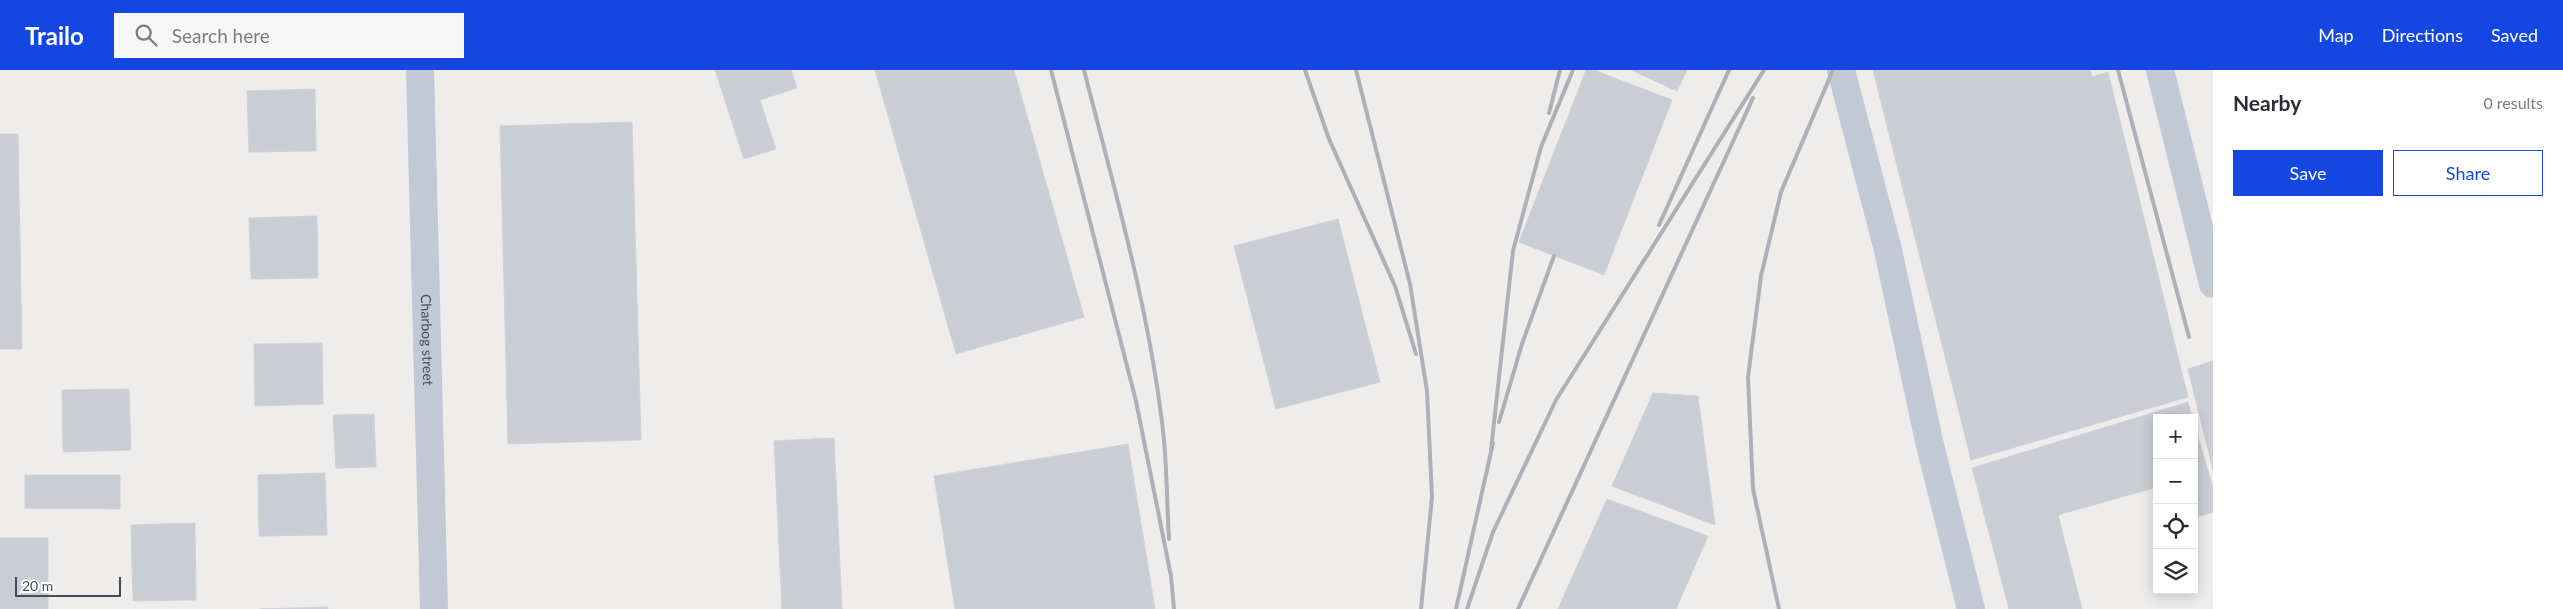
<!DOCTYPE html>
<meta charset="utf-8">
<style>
:root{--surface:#fff;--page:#f7f7f7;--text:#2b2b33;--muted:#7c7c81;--line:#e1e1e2;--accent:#1447e1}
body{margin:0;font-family:Lato,sans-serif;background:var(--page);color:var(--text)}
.controls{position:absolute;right:15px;bottom:15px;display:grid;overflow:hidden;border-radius:0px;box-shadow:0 2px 12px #0003}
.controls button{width:45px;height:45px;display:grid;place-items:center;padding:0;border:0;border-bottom:1px solid var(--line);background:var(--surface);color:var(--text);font:25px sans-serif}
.scale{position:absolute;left:15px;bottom:12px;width:106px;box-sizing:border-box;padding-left:5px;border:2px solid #444c5a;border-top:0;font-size:14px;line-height:18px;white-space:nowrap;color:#444c5a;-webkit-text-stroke:4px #fff;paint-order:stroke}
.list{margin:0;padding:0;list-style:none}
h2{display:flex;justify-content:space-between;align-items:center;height:65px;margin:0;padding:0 20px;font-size:21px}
h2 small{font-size:16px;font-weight:400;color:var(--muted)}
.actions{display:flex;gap:10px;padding:15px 20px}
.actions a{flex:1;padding:11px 0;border:1px solid var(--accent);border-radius:0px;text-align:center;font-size:18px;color:var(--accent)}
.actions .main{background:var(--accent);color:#fff}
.icon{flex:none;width:28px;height:28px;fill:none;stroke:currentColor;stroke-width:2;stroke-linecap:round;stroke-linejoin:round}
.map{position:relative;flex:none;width:2213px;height:539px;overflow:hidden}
header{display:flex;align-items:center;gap:30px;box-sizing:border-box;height:70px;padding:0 25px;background:var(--accent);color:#fff}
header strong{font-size:24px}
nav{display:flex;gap:28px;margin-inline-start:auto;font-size:18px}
.search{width:350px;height:45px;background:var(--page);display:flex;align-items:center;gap:12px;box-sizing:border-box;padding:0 18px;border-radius:0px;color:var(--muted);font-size:19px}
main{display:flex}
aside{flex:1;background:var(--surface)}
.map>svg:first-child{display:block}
</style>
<header>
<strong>Trailo</strong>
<div class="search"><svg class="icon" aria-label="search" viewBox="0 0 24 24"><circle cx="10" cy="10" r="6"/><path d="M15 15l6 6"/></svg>Search here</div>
<nav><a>Map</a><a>Directions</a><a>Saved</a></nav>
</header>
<main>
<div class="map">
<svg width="2213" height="539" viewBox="0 0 2213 539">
<rect width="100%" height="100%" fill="#efedec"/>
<path fill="#cbcdd4" stroke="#d0d1d8" d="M715,0H791L797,18L760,30L776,79L744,89Z
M875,0H1014L1084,247L956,284Z
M1586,0H1594L1672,30L1604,205L1519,172Z
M1631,0H1687L1677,21Z
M1873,0H2090L2092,7L2108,2L2188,327L1971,390Z
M315,19L316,81L249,82L247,21Z
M632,52L641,370L508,374L500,56Z
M0,64H18L22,279H0Z
M317,146L318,208L251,209L249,148Z
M1338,149L1380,312L1276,339L1234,176Z
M322,273L323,334L255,336L254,274Z
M2213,291V400L2188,299Z
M129,319L131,380L63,382L62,320Z
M1653,323L1698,326L1715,455L1612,416Z
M2188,332L2192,348H2157V417L2058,445L2082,539H2009L1972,398Z
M374,344L376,397L336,398L333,345Z
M2194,354L2213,417V442L2194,448Z
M834,368L842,539H782L774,371Z
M1128,374L1155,539H955L934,406Z
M325,403L327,465L259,466L258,405Z
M25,405H120V439L25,438Z
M1607,429L1708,466L1676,539H1558Z
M195,453L196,530L133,531L131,455Z
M0,468H48V539H0Z
M328,537V539H260Z"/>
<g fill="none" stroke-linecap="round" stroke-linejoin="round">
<g stroke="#c2c8d4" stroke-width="28">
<path id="s1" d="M420,0L434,539"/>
<path d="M1841,0L1888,180L1929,371L1971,539"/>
<path d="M2160,0L2213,214"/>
</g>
<path stroke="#aeb0b7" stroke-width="4" d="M1051,0L1136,331L1171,506L1174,539
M1084,0C1115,122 1151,245 1164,370C1167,403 1167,436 1169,469
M1305,0L1329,69L1395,216L1416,284
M1356,0L1410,214L1427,321L1432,427L1421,539
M2118,0L2189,267
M1549,43L1560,0
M1659,155L1729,0
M1499,352L1522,274L1554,186
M1491,380L1513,181L1541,77L1573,0
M1456,539L1493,373
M1467,539L1493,462L1556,330L1764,0
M1518,539L1753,28
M1779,539L1753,419L1748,307L1761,206L1781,122L1833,0"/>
</g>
<g text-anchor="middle" stroke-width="5" stroke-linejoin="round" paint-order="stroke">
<g font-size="14" fill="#444c5a" stroke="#fff">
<text dy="5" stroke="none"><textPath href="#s1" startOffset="270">Charbog street</textPath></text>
</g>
</g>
</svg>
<div class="controls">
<button>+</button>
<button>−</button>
<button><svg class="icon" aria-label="locate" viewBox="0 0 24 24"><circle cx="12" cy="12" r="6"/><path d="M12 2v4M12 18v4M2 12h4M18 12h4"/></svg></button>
<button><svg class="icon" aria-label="layers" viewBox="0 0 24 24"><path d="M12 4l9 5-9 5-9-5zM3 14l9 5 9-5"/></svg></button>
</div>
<div class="scale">20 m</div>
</div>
<aside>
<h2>Nearby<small>0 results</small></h2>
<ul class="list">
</ul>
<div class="actions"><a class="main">Save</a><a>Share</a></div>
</aside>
</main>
